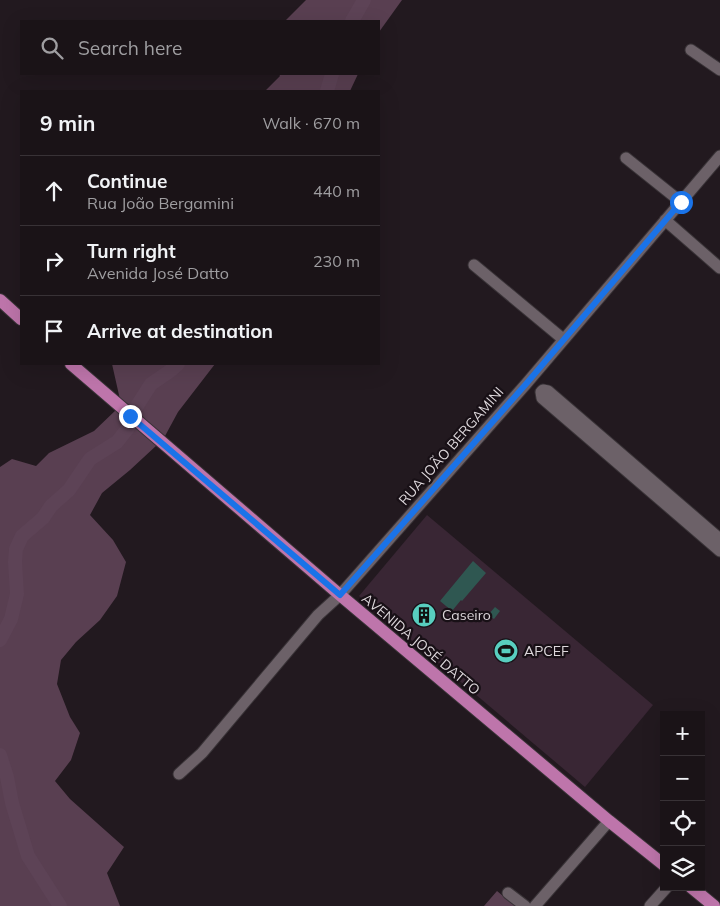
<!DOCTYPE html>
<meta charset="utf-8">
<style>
:root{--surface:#1a1317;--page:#231c20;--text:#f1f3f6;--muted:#9f9ea1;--line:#383236}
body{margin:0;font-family:Mulish,sans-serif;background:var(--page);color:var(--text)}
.controls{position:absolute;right:15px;bottom:15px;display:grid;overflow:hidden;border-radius:0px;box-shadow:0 5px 20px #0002}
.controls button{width:45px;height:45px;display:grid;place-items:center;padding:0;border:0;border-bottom:1px solid var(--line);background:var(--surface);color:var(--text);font:25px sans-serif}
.stop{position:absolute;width:15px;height:15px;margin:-11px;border:4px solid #1a73e8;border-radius:50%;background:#fff}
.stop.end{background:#1a73e8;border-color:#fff;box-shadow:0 1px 5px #0008}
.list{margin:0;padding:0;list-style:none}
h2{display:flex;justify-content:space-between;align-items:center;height:65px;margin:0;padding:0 20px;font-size:21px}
h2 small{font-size:16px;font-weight:400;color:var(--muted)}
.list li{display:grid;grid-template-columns:32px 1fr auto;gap:15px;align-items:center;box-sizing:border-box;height:70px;padding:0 20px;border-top:1px solid var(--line)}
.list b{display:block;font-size:19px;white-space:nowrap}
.list p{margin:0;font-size:16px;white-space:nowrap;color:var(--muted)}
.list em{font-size:16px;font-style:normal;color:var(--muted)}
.icon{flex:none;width:28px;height:28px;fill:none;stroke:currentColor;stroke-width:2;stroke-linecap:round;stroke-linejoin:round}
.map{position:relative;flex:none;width:720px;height:906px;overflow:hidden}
.search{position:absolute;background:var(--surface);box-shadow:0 5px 20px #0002;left:20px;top:20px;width:360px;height:55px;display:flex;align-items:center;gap:12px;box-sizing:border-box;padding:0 18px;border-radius:0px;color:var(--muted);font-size:19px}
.panel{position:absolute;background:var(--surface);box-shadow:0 5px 20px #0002;left:20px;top:90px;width:360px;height:275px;border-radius:0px}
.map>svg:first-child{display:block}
</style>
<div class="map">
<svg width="720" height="906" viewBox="0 0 720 906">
<rect width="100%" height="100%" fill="#22191f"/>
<path fill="#392634" d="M427,515L653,705L585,787L359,596Z"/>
<path fill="#593f51" d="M306,0H402L379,32V21H285Z
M279,74H358L350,91H265L280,76Z
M112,364H215L178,412L165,436L121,404Z
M117,409L157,445L130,470L102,493L90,515L113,540L126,562L117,596L100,620L76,642L61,660L57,684L70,717L80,733L71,760L55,781L70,799L124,847L107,873L120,906H0V467L12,459L36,466L49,453L94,431Z
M497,891L515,906H484Z"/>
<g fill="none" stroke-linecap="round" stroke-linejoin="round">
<path stroke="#5d4356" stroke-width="14" d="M352,21L364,0
M327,91L332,74
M135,409L151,384L170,371L178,364
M0,640L11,619L17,594L15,562L16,549L22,536L43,518L51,506L69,490L90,459L117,442L128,428L129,420
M0,755L7,777L12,803L28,856L60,906"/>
</g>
<path fill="#2f5751" d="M473,561L486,573L462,601L461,600L452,611L440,601Z
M495,607L500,611L494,619L488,615Z
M426,608L432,615L423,623L417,616Z"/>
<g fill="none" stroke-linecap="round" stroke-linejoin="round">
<defs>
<path id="minor" d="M691,50L720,70
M626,158L681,202
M665,220L720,268
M474,265L563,339
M720,539L548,391L543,390L541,392L542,398L720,551
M179,774L202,753L318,615L340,595L526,384L720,156
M508,893L525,906
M535,906L609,821
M650,906L667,887"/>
<path id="major" d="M0,300L21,319
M71,364L340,595L609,821L664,865
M691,887L714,906"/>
</defs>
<use href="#minor" stroke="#393337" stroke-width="13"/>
<use href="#major" stroke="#393337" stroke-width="14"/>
<use href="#minor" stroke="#6c6168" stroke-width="11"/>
<use href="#major" stroke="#be75ab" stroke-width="12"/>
</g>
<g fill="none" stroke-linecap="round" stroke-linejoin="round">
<path stroke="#1a73e8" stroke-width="6" d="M130,416L340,595L526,384L681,202"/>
</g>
<defs>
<symbol id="building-disc" viewBox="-11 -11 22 22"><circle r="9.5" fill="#58cebf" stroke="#181016"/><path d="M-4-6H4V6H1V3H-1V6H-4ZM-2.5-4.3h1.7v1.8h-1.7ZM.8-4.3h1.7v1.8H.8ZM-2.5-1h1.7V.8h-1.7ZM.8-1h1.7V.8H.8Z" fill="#111"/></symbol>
<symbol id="stadium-disc" viewBox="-11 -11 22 22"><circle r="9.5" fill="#58cebf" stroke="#181016"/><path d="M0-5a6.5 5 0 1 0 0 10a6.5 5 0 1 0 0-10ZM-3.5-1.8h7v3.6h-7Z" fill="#111"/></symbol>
</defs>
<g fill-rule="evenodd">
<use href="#building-disc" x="410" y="601" width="28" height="28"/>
<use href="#stadium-disc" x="492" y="637" width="28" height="28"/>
</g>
<g text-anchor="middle" stroke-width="4.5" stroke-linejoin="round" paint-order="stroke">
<g font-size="14" fill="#ddd7db" stroke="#181016">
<text transform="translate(451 446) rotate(-49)" y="5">RUA JOÃO BERGAMINI</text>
<text transform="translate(421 644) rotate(40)" y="5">AVENIDA JOSÉ DATTO</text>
</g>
<g font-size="14" fill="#ddd7db" stroke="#181016" text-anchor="start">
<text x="442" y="620">Caseiro</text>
<text x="524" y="656">APCEF</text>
</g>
</g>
</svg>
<div class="controls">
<button>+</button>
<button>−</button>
<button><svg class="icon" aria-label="locate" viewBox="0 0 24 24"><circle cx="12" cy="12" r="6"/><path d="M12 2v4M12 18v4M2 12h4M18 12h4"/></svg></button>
<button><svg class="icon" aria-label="layers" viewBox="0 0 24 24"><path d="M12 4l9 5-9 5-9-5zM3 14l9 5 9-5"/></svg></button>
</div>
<div class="stop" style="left:681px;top:202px"></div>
<div class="stop end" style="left:130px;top:416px"></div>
<div class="search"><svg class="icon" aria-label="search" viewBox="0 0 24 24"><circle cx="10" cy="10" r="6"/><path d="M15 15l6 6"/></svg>Search here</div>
<section class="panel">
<h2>9 min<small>Walk · 670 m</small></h2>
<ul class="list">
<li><svg class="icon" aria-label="ahead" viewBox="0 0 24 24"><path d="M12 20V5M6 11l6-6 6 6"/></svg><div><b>Continue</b><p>Rua João Bergamini</p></div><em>440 m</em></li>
<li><svg class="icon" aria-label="right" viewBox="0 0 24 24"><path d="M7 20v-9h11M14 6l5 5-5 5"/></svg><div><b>Turn right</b><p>Avenida José Datto</p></div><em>230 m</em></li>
<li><svg class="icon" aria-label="arrive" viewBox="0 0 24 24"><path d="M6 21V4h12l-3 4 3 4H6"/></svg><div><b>Arrive at destination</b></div></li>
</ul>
</section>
</div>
